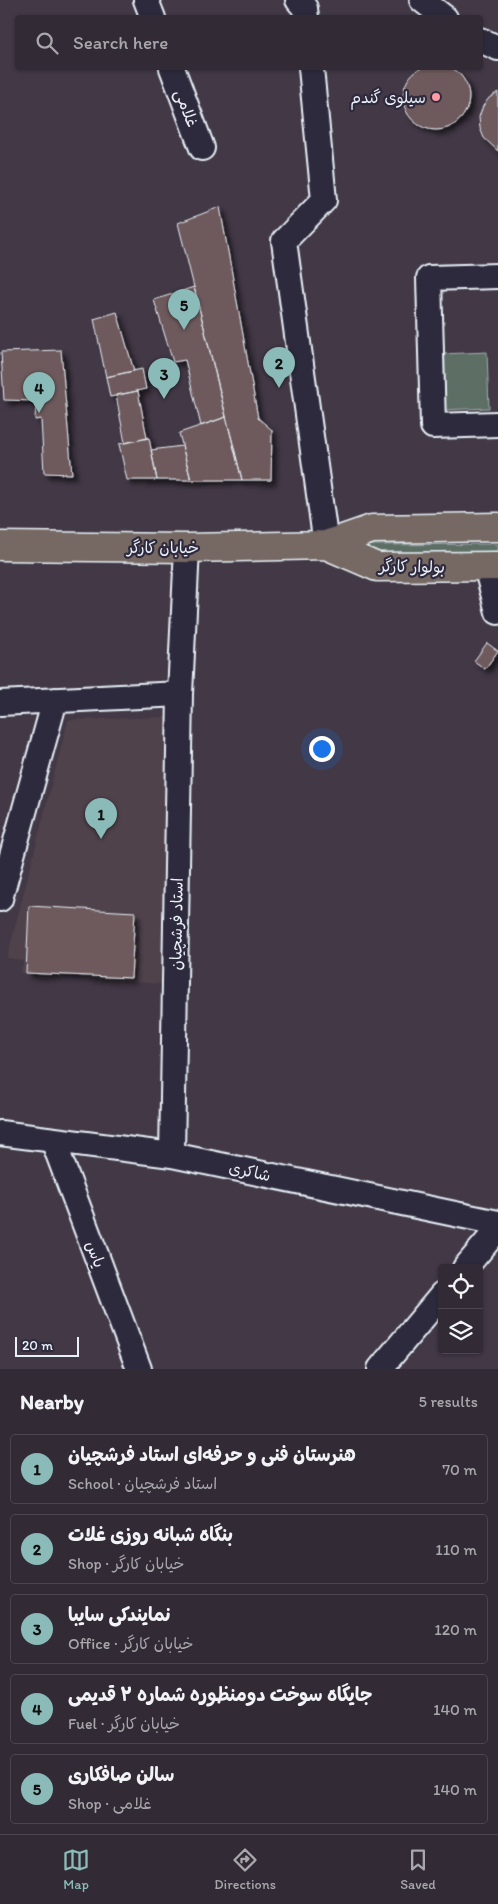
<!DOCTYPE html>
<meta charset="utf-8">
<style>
:root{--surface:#322a34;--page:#3d3640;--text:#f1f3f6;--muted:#a8a7ac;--line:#4d464f;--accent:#8bbbb9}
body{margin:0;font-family:Itim,"Playpen Sans Arabic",sans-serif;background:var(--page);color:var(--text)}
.controls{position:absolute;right:15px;bottom:15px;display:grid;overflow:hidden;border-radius:5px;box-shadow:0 1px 4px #0004}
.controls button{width:45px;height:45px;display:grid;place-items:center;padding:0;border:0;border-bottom:1px solid var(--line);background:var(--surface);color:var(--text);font:25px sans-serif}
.scale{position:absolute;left:15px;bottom:12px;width:64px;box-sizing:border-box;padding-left:5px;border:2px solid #e8f1f8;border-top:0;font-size:14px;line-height:18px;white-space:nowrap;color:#e8f1f8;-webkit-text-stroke:4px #2f2a3d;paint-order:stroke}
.you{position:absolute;left:321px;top:748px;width:18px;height:18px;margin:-12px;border:4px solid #fff;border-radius:50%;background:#1a73e8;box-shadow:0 0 0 8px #1a73e833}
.badge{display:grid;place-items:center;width:32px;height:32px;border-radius:50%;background:var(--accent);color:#111;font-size:16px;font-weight:700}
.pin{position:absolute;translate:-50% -41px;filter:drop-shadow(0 1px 2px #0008)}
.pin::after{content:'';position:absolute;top:26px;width:18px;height:15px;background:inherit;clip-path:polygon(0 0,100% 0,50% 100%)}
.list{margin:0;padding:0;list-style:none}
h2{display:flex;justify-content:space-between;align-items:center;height:65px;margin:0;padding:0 20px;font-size:21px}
h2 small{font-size:16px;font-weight:400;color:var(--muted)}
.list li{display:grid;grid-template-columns:32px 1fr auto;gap:15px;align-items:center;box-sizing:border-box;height:70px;margin:0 10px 10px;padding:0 10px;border:1px solid var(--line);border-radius:5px}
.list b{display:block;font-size:19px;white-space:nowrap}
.list p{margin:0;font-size:16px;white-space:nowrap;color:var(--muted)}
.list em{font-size:16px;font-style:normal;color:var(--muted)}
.icon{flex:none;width:28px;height:28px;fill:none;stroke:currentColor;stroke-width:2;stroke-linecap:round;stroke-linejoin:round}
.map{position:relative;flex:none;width:498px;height:1369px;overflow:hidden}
.search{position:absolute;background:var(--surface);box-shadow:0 1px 4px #0004;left:15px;right:15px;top:15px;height:55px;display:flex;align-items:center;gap:12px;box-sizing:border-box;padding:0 18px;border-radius:5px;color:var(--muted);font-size:19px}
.sheet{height:465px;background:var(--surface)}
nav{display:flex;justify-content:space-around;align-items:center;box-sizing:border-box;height:70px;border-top:1px solid var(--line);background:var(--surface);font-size:14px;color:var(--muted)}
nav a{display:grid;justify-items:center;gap:2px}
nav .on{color:var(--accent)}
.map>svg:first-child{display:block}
</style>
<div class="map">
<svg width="498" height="1369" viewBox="0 0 498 1369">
<defs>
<filter id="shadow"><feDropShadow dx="4.5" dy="4.5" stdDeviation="2.5" flood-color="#0009"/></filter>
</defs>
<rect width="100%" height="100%" fill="#423846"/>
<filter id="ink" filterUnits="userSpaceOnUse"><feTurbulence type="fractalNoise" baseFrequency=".02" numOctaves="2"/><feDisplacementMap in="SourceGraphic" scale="10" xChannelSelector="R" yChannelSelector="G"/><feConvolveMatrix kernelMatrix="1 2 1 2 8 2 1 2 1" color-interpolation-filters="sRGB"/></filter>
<g filter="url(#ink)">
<path fill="#4f424c" d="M166,717L161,984L20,973L24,961L7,958L68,720Z"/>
<path fill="#5d6e65" stroke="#a2b0ae" d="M487,352L489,408L443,410L441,354Z
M498,544V557H372L358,549L371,545Z"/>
<path fill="#6e5a5b" stroke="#e8f1f8" filter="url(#shadow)" d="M403 97a33 33 0 1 1 66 0a33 33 0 1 1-66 0Z
M498,92V151L484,138L480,128L479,117L483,106L489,98Z
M220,207L258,418L272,430L271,480H242L178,223Z
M194,287L226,417L201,426L185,360L173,362L154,300Z
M117,312L134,371L106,377L94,319Z
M61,350L72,474L44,473L41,419L35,420L36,401L4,400L1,352Z
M142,369L146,389L110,397L106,377Z
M138,391L147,438L125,443L116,395Z
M226,417L242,480H191L179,433Z
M149,438L157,480H127L119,444Z
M182,446L191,480H157L151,450Z
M487,643L498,651L485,669L474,661Z
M29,906L135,912L131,978L26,973Z"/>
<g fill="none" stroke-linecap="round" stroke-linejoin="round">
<defs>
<path id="minor" d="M146,0L153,18
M298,0L305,8L306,18
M422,0L445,18
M480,40L498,48
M172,68L202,148
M311,68L324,200L284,241L326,545
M498,276L429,278L433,426L498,424
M486,566L498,612
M0,703L180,694
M0,899L55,700
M0,1133L172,1155L498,1223
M53,1140L139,1369
M172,1155L180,694L187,548
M465,1268L498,1229
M380,1369L442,1295"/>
<path id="major" d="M326,545L377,567L498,566
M0,546L187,548L326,545L372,529L498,527"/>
</defs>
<use href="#minor" stroke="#e8f1f8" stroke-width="28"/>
<use href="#major" stroke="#e8f1f8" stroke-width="31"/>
<use href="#minor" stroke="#2f2a3d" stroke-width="24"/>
<use href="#major" stroke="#766964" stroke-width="28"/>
</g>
</g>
<circle fill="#ff9aa2" stroke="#2f2a3d" stroke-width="2" cx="436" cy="97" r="5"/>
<g text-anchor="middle" stroke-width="4.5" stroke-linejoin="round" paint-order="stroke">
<g font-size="16" fill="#e8f1f8" stroke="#2f2a3d" text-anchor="end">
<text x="426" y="103">سیلوی گندم</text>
</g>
<g font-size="16" fill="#e8f1f8" stroke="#2f2a3d">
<text transform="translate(187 108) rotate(69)" y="6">غلامی</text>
<text x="163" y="553">خیابان کارگر</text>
<text transform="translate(412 566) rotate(1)" y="6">بولوار کارگر</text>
<text transform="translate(176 924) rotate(-89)" y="6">استاد فرشچیان</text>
<text transform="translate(250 1171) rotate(12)" y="6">شاکری</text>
<text transform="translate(96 1254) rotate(69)" y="6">یاس</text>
</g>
</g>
</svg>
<div class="controls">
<button><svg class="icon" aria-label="locate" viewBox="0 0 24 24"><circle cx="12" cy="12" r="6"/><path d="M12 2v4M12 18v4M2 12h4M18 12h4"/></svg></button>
<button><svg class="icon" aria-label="layers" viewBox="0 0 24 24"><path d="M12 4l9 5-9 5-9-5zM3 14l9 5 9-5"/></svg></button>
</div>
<div class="scale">20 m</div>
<div class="you"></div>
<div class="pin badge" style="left:101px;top:839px">1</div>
<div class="pin badge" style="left:279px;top:388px">2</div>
<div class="pin badge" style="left:164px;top:399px">3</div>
<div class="pin badge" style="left:39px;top:413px">4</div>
<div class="pin badge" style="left:184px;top:330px">5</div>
<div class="search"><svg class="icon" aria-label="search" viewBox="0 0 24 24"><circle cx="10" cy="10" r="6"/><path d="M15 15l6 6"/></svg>Search here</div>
</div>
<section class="sheet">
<h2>Nearby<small>5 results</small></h2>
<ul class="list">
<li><span class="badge">1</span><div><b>هنرستان فنی و حرفه‌ای استاد فرشچیان</b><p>School · استاد فرشچیان</p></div><em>70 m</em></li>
<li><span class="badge">2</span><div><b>بنگاه شبانه روزی غلات</b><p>Shop · خیابان کارگر</p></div><em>110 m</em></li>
<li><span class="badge">3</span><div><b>نمايندكى سايبا</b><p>Office · خیابان کارگر</p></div><em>120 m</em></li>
<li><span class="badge">4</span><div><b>جایگاه سوخت دومنظوره شماره ۲ قدیمی</b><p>Fuel · خیابان کارگر</p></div><em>140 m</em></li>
<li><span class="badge">5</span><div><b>سالن صافكارى</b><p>Shop · غلامی</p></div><em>140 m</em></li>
</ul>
</section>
<nav>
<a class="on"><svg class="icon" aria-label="map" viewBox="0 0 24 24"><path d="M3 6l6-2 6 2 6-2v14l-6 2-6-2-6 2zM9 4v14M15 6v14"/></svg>Map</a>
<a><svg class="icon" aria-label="directions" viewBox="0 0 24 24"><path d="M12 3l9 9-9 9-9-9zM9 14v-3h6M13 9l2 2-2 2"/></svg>Directions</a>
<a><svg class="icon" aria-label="saved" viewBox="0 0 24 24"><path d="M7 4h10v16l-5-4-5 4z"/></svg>Saved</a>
</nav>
